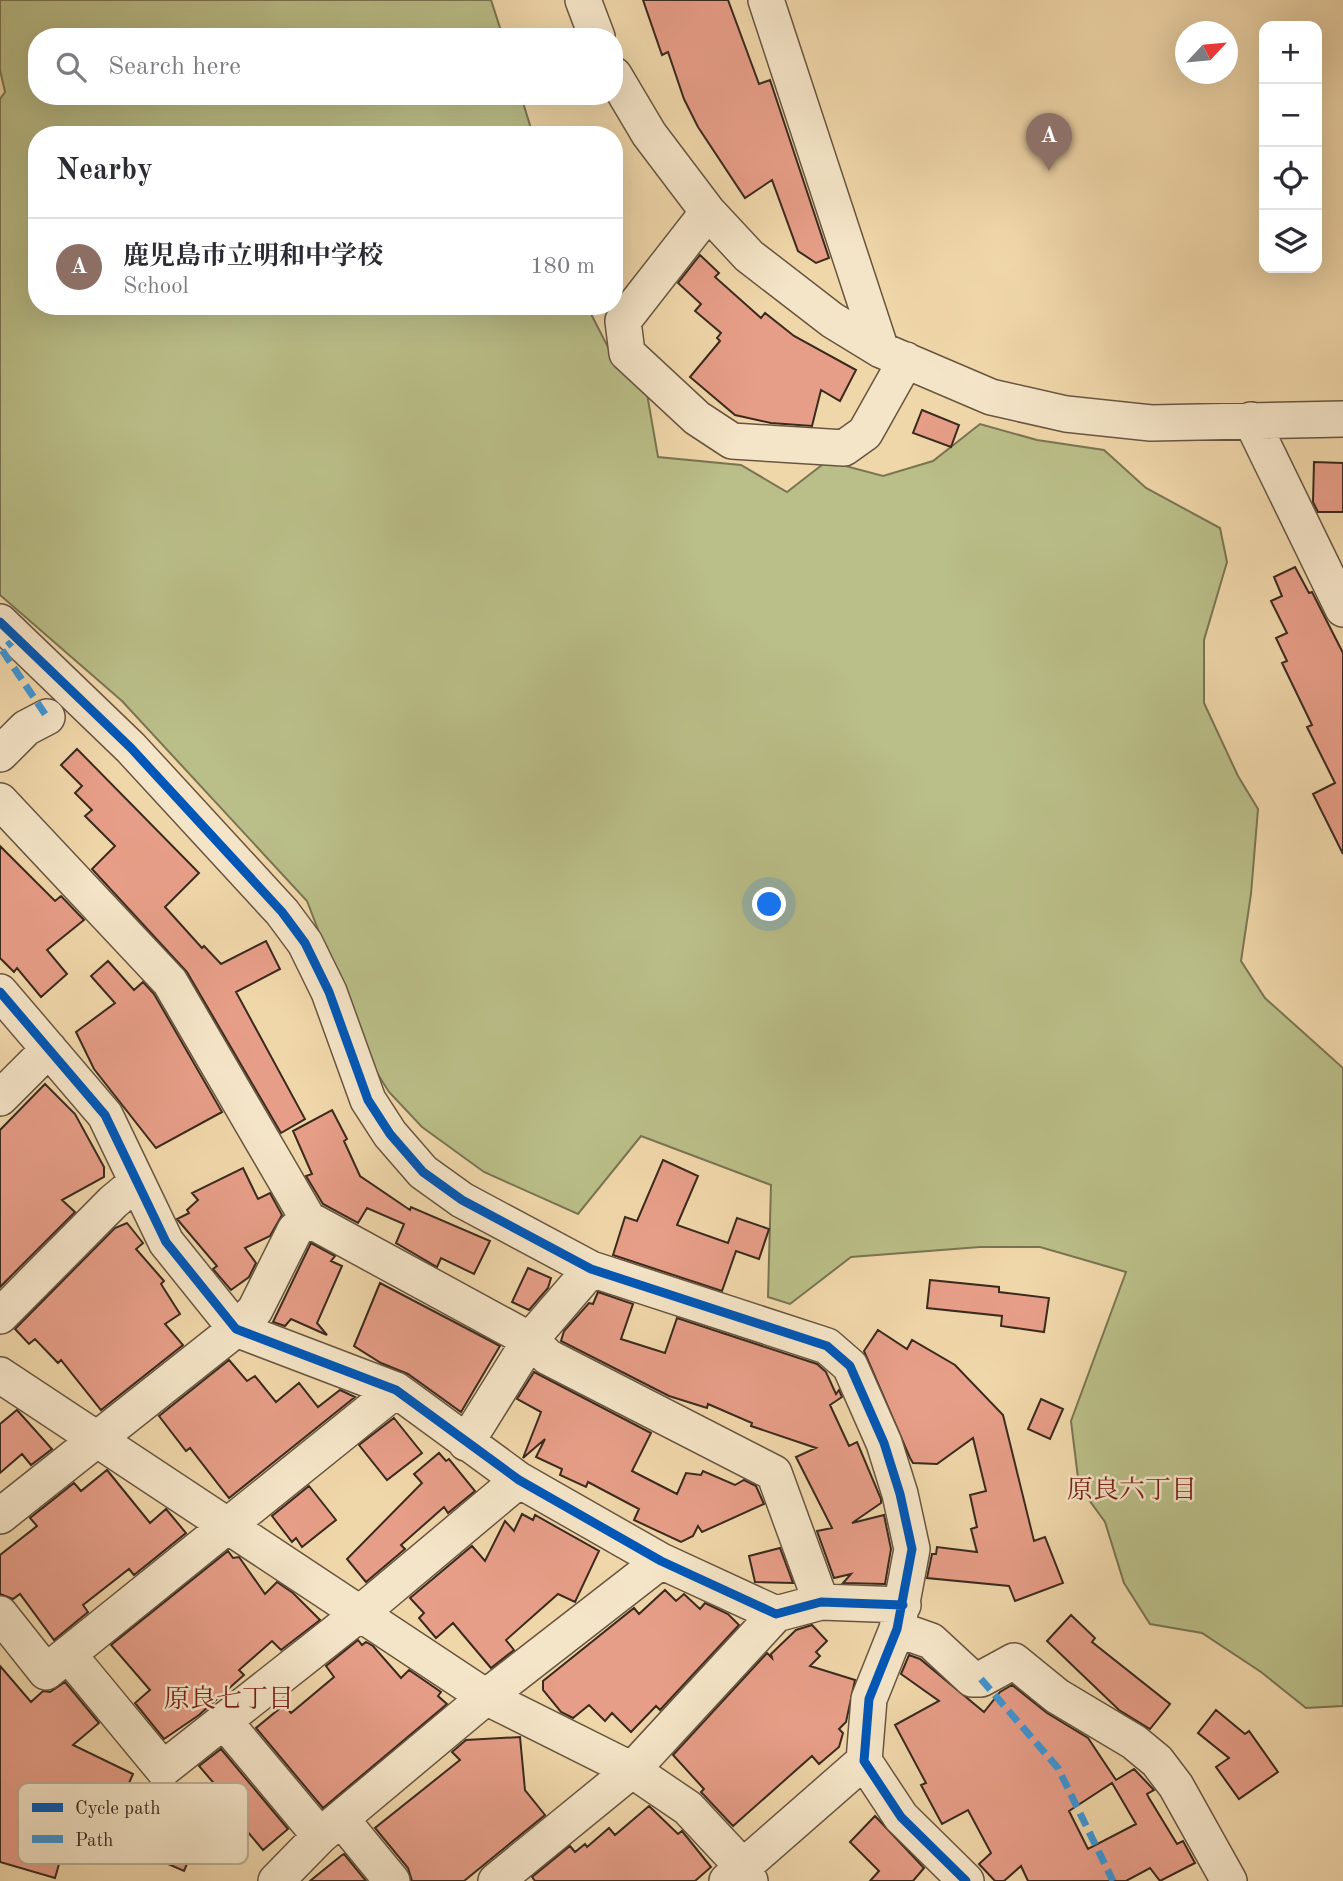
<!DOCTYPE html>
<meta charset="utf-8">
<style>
:root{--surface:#fff;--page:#f2f2f3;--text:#2b2b33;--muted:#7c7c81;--line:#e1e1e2;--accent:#111827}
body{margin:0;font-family:"Old Standard TT","Noto Serif JP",serif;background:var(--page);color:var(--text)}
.controls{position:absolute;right:21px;top:21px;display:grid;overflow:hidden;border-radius:14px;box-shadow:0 7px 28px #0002}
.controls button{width:63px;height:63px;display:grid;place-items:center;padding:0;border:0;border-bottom:2px solid var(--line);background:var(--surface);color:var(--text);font:35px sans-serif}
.compass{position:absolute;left:1175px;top:21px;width:63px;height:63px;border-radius:50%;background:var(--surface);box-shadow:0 7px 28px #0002;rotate:64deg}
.you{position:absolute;left:770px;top:905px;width:24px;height:24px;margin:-18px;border:5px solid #fff;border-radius:50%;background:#1a73e8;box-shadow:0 0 0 10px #1a73e833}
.badge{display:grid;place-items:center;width:46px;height:46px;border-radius:50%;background:var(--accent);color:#fff;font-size:23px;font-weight:700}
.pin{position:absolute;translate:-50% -58px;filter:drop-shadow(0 2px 4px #0008)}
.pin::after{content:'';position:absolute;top:37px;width:24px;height:21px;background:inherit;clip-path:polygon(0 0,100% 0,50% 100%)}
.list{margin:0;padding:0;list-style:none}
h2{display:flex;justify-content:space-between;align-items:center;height:91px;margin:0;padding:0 28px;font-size:30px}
h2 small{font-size:23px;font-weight:400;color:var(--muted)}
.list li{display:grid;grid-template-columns:46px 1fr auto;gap:21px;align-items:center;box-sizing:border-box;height:98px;padding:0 28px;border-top:2px solid var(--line)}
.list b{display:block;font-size:26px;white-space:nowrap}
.list p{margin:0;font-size:23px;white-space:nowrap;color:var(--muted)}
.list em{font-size:23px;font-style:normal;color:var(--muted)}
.icon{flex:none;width:38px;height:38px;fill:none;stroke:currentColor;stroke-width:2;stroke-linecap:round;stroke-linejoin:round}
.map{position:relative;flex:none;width:1343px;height:1881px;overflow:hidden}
.search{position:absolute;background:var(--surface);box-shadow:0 7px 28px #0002;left:28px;top:28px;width:595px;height:77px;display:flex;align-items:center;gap:18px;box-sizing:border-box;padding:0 24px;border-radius:28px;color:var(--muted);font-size:26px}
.panel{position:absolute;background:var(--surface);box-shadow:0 7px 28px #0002;left:28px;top:126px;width:595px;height:189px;border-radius:28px}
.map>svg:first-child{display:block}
</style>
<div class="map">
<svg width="1343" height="1881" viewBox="0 0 1343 1881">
<rect width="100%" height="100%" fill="#f0d7aa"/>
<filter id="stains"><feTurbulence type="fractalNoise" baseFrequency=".00286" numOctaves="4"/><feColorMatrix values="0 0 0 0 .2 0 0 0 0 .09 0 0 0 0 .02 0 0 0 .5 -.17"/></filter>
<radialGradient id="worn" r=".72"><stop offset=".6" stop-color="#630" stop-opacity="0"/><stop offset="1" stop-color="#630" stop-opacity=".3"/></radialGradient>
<path fill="#babe88" stroke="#7a7453" stroke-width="2" d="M0,0H491L503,37H37V96H521L533,135H37V306H587L614,359L646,388L658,457L741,465L787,492L827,461L883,476L933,461L980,424L1037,440L1104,450L1146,488L1220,528L1227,562L1204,640V703L1238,776L1258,809L1251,894L1241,961L1265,998L1343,1068V1706L1306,1708L1261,1672L1202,1633L1150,1624L1124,1583L1105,1522L1079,1486L1071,1421L1126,1272L1040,1247H980L851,1257L790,1304L768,1297L771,1185L641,1136L578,1214L484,1172L422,1127L389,1092L367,1057L307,901L122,701L0,595V99L5,92L0,70Z"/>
<path fill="#e79e88" stroke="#3a2a1e" stroke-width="2" fill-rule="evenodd" d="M643,0H728L759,84L770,80L829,258L816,263L798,251L772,180L745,198L698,127L684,99L668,52L662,55Z
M700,255L719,273L715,277L761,318L765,313L794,336L856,370L840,401L821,390L812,426L771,423L735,415L690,377L720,341L717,338L721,333L695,311L701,304L678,283Z
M922,410L959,425L951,447L913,433Z
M1314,462L1343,463V512H1318L1313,502Z
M1295,567L1309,593L1312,592L1343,653V854L1313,794L1335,783L1307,727L1312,725L1282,663L1287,661L1276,638L1287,633L1271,601L1282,596L1274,577Z
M77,749L199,873L165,907L202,948L204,946L221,964L266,941L280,969L236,992L305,1119L281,1133L187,972L92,869L115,846L85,816L92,810L75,793L82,786L61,765Z
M0,846L55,901L61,896L84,920L47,950L67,974L41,997L17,968L14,972L0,958Z
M108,961L134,990L143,982L154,994L222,1112L156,1148L94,1069L76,1032L115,1003L91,976Z
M45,1084L75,1114L104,1167V1177L62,1200L75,1212L0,1287V1130Z
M332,1110L347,1139L344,1141L360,1176L410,1210L411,1207L490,1241L474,1274L441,1258L437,1267L396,1243L404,1224L367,1208L358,1223L323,1204L306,1176L312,1174L293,1131Z
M663,1160L698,1176L677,1225L728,1243L737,1218L769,1229L759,1259L736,1251L722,1291L613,1255L625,1217L637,1221Z
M243,1168L258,1199L270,1193L282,1215L270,1236L245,1248L256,1263L249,1277L231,1290L213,1269L217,1266L177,1219L189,1213L187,1210L198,1200L192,1193Z
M127,1223L143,1243L136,1249L164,1281L161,1284L180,1314L165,1324L183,1345L101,1410L61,1360L58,1363L35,1339L29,1344L15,1329L115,1228Z
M311,1243L335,1256L331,1261L342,1266L317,1323L327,1335L291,1319L285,1326L273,1322Z
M528,1268L551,1278L548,1288L529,1310L512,1302Z
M930,1280L999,1287V1292L1049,1298L1044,1332L1001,1326L1002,1316L927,1308Z
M380,1283L500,1346L461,1412L408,1374L381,1363L354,1346Z
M598,1292L633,1304L621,1339L665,1353L677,1318L817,1364L826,1372L836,1394L839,1390L842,1397L830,1405L849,1446L857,1442L881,1499V1503L852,1523L884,1515L891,1549L885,1584L843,1583L851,1574L834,1578L817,1531L832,1528L796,1457L816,1448L751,1426L752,1423L708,1404L707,1408L669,1396L561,1341L564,1331L589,1303L593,1304Z
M878,1330L907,1349L912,1340L955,1365L1003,1415L1034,1541L1045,1537L1063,1583L1015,1601L1009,1586L927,1578L932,1554H936L937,1547L977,1552L971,1529L977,1527L970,1495L986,1491L973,1438L937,1464L913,1463L910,1458L864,1351Z
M229,1360L247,1381L255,1376L276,1402L299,1383L318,1407L340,1390L355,1397L229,1498L190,1448L186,1451L159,1416Z
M534,1372L651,1433L632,1471L677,1494L686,1473L701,1475L703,1471L735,1485L744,1480L756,1486L764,1504L702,1532L698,1526L693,1536L681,1542L634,1520L639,1509L588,1482L586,1487L560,1475L562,1469L536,1457L545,1439L523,1458L541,1412L517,1399Z
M1041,1399L1063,1409L1050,1439L1028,1429Z
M17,1410L52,1449L31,1465L22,1454L0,1473V1424Z
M394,1418L422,1453L387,1480L359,1445Z
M439,1453L446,1461L449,1459L475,1491L448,1513L444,1507L401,1545L405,1549L366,1582L347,1559L422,1483L414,1474Z
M107,1470L150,1523L166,1509L186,1533L134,1575L129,1569L83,1605L88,1612L54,1640L20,1594L13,1599L0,1594V1555L37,1526L30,1518L74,1483L81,1491Z
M309,1486L336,1520L302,1547L296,1538L292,1542L272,1516Z
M522,1514L533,1520L535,1515L599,1551L575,1602L558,1594L506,1640L514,1650L491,1668L453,1623L436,1638L419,1618L424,1613L410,1598L472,1546L485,1561L505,1521L514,1531Z
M780,1548L793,1583L755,1582L749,1556Z
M228,1551L233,1558L239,1557L265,1594L277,1582L293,1593L320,1620L281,1650L272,1641L239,1670L244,1675L199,1715L164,1739L135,1703L150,1690L111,1645Z
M665,1590L676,1601L684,1594L700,1609L705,1603L728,1614L739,1625L660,1710L656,1706L631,1732L612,1713L605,1721L589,1705L573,1718L561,1712L543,1690V1681L634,1608L639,1614Z
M1071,1615L1095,1638L1092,1642L1170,1704L1150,1729L1119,1710L1047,1641Z
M812,1625L827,1641L816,1652L820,1656L810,1666L855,1680L846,1722L839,1729L843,1733L839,1747L819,1764L812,1756L733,1826L701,1792L704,1789L673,1755L767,1653L772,1658L771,1654L796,1630Z
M358,1640L362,1645L366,1642L373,1646L401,1678L409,1670L441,1692L438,1696L447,1704L323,1808L256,1728L284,1705L291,1713L334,1677L326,1666Z
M909,1655L920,1659L984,1712L1000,1692L1012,1685L1047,1713L1088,1738L1116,1780L1134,1769L1154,1790L1147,1794L1149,1798L1177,1844L1183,1841L1195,1863L1160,1881L1150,1868L1126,1881H1028L1021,1866L1004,1881H995L979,1864L991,1853L968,1810L942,1824L921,1785L926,1783L895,1725L939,1701L901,1674ZM1112,1783L1136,1824L1088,1849L1069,1811Z
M0,1666L31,1702L43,1691L50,1692L65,1682L99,1723L73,1745L133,1774L129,1783L133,1785L127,1798L134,1802L123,1825L77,1802L55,1878L0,1862Z
M1216,1710L1245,1734L1249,1731L1278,1772L1239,1799L1216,1767L1229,1758L1198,1733Z
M520,1737L525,1790L545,1815L464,1881H412L408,1868L375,1828L460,1760L452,1752L466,1740Z
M221,1749L288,1829L263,1850L214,1792L218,1788L199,1766Z
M649,1806L678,1834L682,1831L711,1867L695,1881H535L532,1877L570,1846L575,1852L585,1844L587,1847L609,1828L615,1835Z
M875,1816L924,1868L913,1881H870L879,1871L850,1842Z
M178,1821L201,1831L184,1871L161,1861Z
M344,1854L366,1881H310L342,1855Z"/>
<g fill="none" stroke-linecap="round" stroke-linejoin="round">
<defs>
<path id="minor" d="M583,0L597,37
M766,0L881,350
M614,75L649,134L708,212L749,256L832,320L881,350L991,397L1066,414L1151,423L1343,419
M708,212L623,321L627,353L697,418L732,441L844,448L865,433L906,360
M1251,420L1343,609
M0,622L131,748L282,912L305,943L329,992L368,1100L390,1134L423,1172L462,1200L591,1269L827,1346L850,1366L884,1443L900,1494L912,1549L897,1629L869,1699L864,1761L901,1817L966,1881
M0,754L26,728L47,717
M0,801L170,982L308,1219L530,1340L548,1357L774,1473L821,1602
M0,992L105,1115L166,1242L236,1329L396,1390L519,1480L661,1561L776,1614L821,1602L903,1605
M0,1098L49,1049
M0,1316L113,1202L137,1182
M0,1375L486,1697L632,1770L688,1808L743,1867L750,1881
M466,1443L530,1340L591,1269
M0,1516L236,1329L255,1310L295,1230L308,1219
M0,1614L46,1672L396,1390
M897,1629L931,1641L972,1679H981L1014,1661L1057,1696L1134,1742L1157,1761L1176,1786L1229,1881
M68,1654L163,1769L358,1615L519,1480
M224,1721L320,1836
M342,1820L392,1881
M276,1881L320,1836L486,1697L661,1561
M496,1881L632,1770L776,1614
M727,1881L864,1761"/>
</defs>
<use href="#minor" stroke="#685541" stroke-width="38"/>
<use href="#minor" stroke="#f5e5c8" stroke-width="35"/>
<path stroke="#3e96d5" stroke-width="7" stroke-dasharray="14 7" stroke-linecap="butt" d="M18,637L2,650L47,717
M981,1679L1058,1768L1113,1881"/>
<defs>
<path id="cycleway" d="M0,622L131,748L282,912L305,943L329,992L368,1100L390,1134L423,1172L462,1200L591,1269L827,1346L850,1366L884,1443L900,1494L912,1549L897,1629L869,1699L864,1761L901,1817L966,1881
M0,992L105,1115L166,1242L236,1329L396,1390L519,1480L661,1561L776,1614L821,1602L903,1605"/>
</defs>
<use href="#cycleway" stroke="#f5e5c8" stroke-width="13"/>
<use href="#cycleway" stroke="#0057b8" stroke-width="9"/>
</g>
<g text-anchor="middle" stroke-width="5" stroke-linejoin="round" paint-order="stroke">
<g font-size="26" fill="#7a1f14" stroke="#f5e5c8">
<text x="1132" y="1498">原良六丁目</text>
<text x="229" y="1707">原良七丁目</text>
</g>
</g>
<rect x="18" y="1783" width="230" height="81" rx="10" fill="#f5e5c8" stroke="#bdad95" stroke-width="2"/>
<rect x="32" y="1803" width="31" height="9" fill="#0057b8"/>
<rect x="32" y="1835" width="31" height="8" fill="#3e96d5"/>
<g font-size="19" fill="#3a2a1e">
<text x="75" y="1814">Cycle path</text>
<text x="75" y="1846">Path</text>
</g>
<rect width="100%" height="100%" filter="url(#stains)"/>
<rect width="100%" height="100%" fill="url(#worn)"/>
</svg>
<div class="controls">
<button>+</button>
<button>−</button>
<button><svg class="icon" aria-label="locate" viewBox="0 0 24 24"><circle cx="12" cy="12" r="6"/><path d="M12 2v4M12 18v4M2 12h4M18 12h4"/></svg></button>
<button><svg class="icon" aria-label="layers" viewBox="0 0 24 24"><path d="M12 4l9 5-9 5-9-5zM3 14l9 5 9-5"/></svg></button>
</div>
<svg class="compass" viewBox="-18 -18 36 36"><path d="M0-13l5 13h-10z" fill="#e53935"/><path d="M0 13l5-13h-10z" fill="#7c7c81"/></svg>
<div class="you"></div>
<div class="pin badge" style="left:1049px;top:171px;background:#8d6e63">A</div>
<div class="search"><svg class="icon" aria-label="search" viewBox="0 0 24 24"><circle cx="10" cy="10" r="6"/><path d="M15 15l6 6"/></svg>Search here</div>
<section class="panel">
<h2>Nearby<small></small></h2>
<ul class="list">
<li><span class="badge" style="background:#8d6e63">A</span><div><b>鹿児島市立明和中学校</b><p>School</p></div><em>180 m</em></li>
</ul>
</section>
</div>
